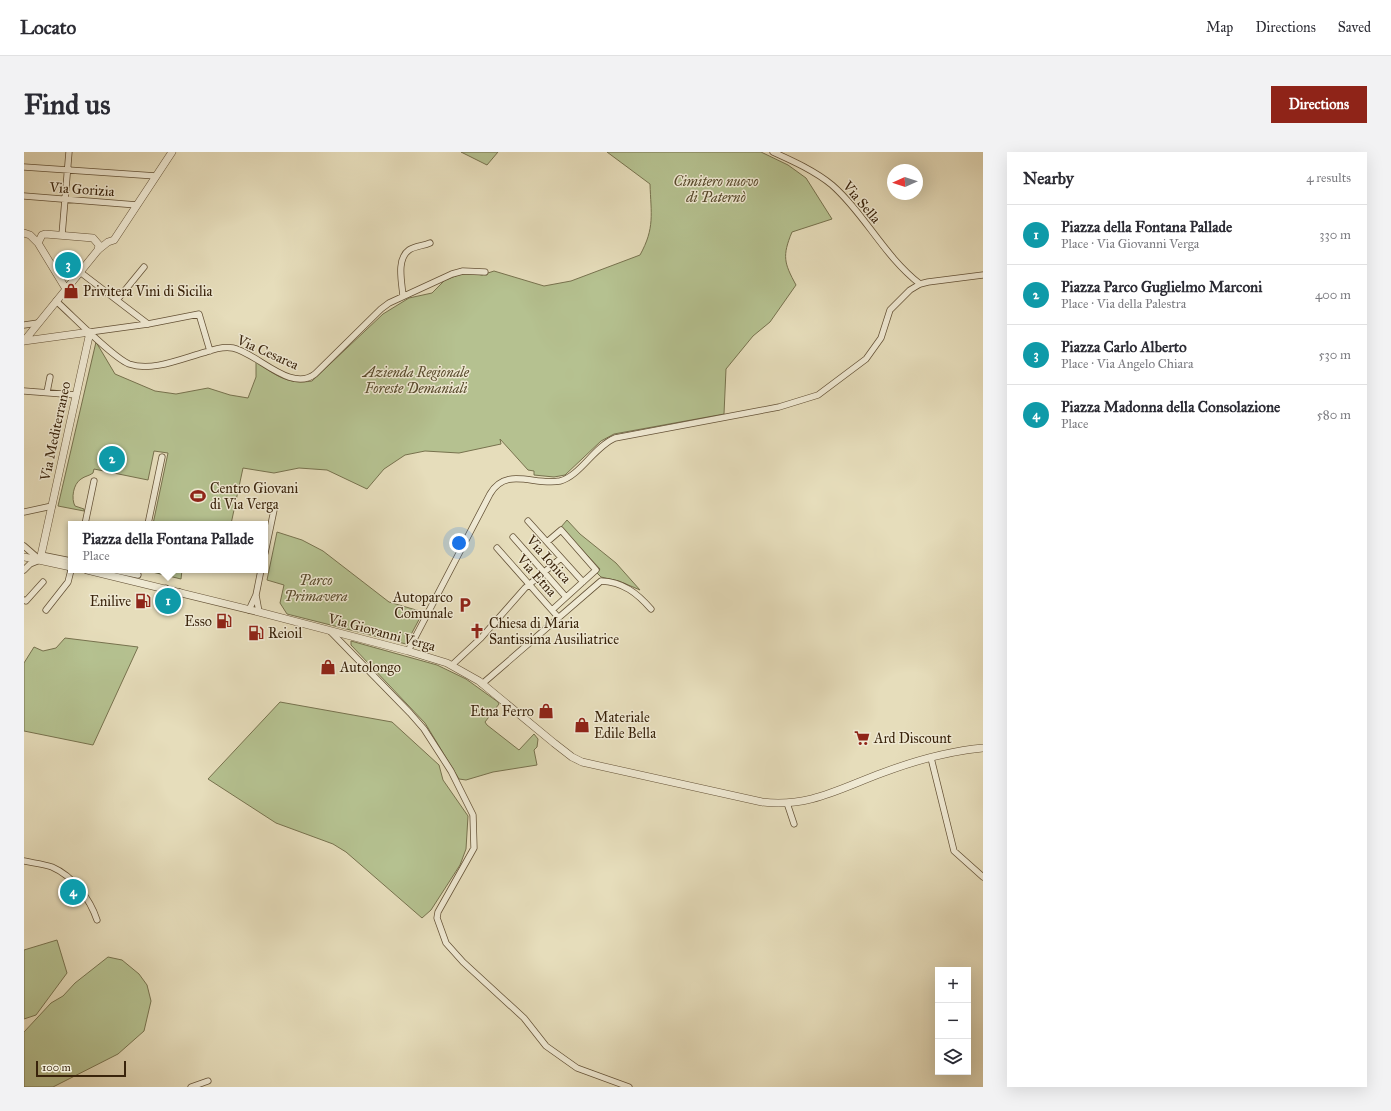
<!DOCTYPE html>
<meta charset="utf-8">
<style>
:root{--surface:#fff;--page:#f2f2f3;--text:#2b2b33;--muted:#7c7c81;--line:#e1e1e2;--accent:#8f2418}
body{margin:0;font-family:"IM FELL Great Primer",serif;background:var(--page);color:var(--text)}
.controls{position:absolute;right:12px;bottom:12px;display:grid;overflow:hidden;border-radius:0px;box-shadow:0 4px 16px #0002}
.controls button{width:36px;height:36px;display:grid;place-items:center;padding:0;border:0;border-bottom:1px solid var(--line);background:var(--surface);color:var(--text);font:20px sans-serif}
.compass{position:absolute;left:863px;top:12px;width:36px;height:36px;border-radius:50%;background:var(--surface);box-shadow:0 4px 16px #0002;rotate:267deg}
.scale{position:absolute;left:12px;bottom:10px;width:90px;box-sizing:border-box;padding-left:4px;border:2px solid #39230b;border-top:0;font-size:11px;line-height:14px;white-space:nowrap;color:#39230b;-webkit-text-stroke:3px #efe9d3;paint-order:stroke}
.you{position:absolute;left:435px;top:391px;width:14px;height:14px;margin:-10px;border:3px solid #fff;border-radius:50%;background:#1a73e8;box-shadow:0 0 0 6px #1a73e833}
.badge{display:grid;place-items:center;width:26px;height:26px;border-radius:50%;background:var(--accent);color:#fff;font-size:13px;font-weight:700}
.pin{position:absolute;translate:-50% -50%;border:2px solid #fff;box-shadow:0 1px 4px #0006}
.popup{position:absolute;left:44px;top:369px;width:200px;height:52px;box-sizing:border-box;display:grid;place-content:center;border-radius:0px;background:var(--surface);filter:drop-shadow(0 1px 3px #0005);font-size:13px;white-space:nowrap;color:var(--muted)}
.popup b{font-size:15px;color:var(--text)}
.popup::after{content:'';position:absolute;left:50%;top:100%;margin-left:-8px;border:8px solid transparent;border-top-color:var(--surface)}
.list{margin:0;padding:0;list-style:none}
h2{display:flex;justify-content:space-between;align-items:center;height:52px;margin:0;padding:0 16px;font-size:17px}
h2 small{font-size:13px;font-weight:400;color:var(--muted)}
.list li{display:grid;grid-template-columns:26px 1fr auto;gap:12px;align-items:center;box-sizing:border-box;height:60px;padding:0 16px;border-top:1px solid var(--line)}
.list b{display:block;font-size:15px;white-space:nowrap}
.list p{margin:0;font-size:13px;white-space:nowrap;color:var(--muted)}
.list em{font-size:13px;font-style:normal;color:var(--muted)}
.icon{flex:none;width:22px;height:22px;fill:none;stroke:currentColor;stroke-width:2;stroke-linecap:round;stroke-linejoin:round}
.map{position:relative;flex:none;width:959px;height:935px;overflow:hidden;border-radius:0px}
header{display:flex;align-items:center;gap:24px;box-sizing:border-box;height:56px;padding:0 20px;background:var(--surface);border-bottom:1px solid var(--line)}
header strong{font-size:19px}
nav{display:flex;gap:22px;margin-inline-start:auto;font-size:14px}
.intro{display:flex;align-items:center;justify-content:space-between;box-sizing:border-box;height:96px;padding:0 24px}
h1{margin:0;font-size:28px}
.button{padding:10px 18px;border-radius:0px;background:var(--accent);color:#fff;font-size:14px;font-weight:700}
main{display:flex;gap:24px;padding:0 24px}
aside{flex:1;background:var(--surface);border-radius:0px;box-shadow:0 4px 16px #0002}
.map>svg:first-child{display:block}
</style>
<header>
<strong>Locato</strong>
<nav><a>Map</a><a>Directions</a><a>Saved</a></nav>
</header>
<div class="intro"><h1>Find us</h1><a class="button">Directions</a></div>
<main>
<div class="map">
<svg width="959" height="935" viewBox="0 0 959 935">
<rect width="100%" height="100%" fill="#e6ddbb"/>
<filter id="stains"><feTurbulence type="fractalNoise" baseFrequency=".005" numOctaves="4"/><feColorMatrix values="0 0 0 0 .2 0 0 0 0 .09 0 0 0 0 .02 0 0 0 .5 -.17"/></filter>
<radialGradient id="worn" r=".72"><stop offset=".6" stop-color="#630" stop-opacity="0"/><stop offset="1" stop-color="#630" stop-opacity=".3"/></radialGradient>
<path fill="#b5c190" stroke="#77724e" d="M437,0H474L463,13Z
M583,0H737L764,13L782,26L808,67L768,80C758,104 760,111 772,133L746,170L729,184L702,217L700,262L590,282L577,289L541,323L530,325L510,323V319L504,318L476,287L477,292L435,301L401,299L381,303L360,317L343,337L303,318L275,316L250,321L219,316L207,372H129L144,301L130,299L124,328L70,317L69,321C65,324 61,324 57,327C49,332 47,347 51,354L60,357V359L34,354L72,190L91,222L131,239L152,242L184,236L206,243L224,246L232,225V210C252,223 263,233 288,229L359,162L385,146L408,141L421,128L437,122L447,121L458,123L470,119L520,134L547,129L616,103C631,76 627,62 626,32Z
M543,368L556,382L592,411L616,438L595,429L577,425L573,421L576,417L537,375Z
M253,380L278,388L299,399L365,450L399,460L382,492L263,462L256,451L260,433L243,428Z
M120,418H158L157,427Z
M41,486L114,495L69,593L0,579V511L10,495L19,499L32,496Z
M327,489L413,513L442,527L474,550L475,552L461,570L463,573L495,598L510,582L514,587L513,595L510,598L513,613L469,620L442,628L435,627L401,571L327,493Z
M256,550L368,570L415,613L419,628L444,664L442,697L436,713L407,758L398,766L322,700L309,692L252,671L184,627Z
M33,788L43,821L12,863L0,867V798Z
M84,805L98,808L115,822L123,833L127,849L120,879L94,902L29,935H0V880L27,851L39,844L51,831Z"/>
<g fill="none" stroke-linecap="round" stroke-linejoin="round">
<defs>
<path id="minor" d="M749,0C769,9 791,19 808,33C841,62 859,103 896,132
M0,15L132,24
M0,44L113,53
M38,83L45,0
M56,120L124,172
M379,144C378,131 372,107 385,98C391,94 399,94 406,91
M93,148L120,115
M32,149C48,163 88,205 105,212C129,220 159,206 182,200C190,197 200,194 209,196C233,201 267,241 291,222L357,157L365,151L428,122L439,119L461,120
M0,173L14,171
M66,180L124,172L175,162L186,199
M0,239L52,243
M23,240L26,225
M0,360L28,354
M504,369L559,430
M61,372L70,329
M124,372L138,305
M489,385L542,445
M523,390L537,378L572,418L528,458
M0,394L16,408L6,412L0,418
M473,396L534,465
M241,401L250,358
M17,403L47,409
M90,418L114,423
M142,436L138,448L140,454L143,455L151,452L156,440
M232,443L235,460
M0,448L2,449L19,430
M22,458L44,430L47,418
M225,458L232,443L237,418
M306,479L386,561L400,577L427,619L449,663L450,696L414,760L413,766L422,791L439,810L500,866L522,894L553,916L605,935
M384,499L466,342C482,314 510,334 536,329C556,324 570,295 591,286L755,255L794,243L842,207L857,186L866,158L886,138L896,132L904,130L959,123
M428,513L457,486L501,436L537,406
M458,532L577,429C599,430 613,441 627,457
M907,606L930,699L959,725
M763,651L770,672
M0,709C9,711 19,712 28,715C49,724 66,747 73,768
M167,935L184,929"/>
<path id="tertiary" d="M0,81L6,83L14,91
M42,137L14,91L18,83L21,82L69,86L75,93L74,98
M0,189L66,180L16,408
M0,189L74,98L84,90L90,88L148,0
M0,405L47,415
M63,418L235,460L384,499L423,511L455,529L530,591L548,605L558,610L738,650C784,656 817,636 858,621C890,609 926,599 959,596"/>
</defs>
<use href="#minor" stroke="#645237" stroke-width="7"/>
<use href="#tertiary" stroke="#645237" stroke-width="8"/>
<use href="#minor" stroke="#efe9d3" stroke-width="5.5"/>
<use href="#tertiary" stroke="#efe9d3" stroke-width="7"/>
</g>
<defs>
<symbol id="shop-bare" viewBox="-9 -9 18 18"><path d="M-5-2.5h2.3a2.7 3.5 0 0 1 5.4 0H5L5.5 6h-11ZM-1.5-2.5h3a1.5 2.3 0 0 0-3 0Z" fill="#8f2418" stroke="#efe9d3" stroke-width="2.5" paint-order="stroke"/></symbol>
<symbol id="stadium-bare" viewBox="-9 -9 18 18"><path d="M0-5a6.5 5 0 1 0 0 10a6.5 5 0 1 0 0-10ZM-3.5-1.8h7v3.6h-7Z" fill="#8f2418" stroke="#efe9d3" stroke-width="2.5" paint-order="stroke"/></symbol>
<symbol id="fuel-bare" viewBox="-9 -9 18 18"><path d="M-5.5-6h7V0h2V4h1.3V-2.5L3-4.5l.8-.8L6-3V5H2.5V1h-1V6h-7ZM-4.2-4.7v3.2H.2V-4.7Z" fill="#8f2418" stroke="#efe9d3" stroke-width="2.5" paint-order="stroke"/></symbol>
<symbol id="parking-bare" viewBox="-9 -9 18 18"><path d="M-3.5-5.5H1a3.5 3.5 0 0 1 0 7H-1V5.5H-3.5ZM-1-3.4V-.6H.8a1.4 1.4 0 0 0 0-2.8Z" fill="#8f2418" stroke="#efe9d3" stroke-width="2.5" paint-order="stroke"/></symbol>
<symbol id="church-bare" viewBox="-9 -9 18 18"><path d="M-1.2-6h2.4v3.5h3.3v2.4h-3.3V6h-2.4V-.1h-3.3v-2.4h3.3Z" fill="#8f2418" stroke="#efe9d3" stroke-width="2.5" paint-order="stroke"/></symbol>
<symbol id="supermarket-bare" viewBox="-9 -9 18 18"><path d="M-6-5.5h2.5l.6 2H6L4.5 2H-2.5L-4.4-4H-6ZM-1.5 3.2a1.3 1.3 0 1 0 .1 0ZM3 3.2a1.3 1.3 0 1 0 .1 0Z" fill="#8f2418" stroke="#efe9d3" stroke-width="2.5" paint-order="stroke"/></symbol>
</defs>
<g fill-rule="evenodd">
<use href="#shop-bare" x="36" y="128" width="22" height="22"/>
<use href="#stadium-bare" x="163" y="333" width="22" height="22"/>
<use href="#fuel-bare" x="108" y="438" width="22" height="22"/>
<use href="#parking-bare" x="430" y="442" width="22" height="22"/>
<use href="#fuel-bare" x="189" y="458" width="22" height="22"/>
<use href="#church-bare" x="442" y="468" width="22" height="22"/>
<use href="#fuel-bare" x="221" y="470" width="22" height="22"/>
<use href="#shop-bare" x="293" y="504" width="22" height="22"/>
<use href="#shop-bare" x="511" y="548" width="22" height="22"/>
<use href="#shop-bare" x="547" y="562" width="22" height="22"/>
<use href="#supermarket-bare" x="827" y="575" width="22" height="22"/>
</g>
<g text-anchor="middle" stroke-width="3" stroke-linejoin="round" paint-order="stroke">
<g font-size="14" font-style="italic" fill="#584a2c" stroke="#efe9d3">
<text x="692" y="34">Cimitero nuovo<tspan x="692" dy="16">di Paternò</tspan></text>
<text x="392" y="225">Azienda Regionale<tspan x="392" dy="16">Foreste Demaniali</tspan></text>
<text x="292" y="433">Parco<tspan x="292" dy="16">Primavera</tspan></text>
</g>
<g font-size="14" fill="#39230b" stroke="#efe9d3">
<text transform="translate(58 37) rotate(4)" y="5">Via Gorizia</text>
<text transform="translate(838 50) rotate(50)" y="5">Via Sella</text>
<text transform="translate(244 200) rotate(24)" y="5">Via Cesarea</text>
<text transform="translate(31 279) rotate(-78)" y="5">Via Mediterraneo</text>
<text transform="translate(525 407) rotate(48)" y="5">Via Ionica</text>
<text transform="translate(513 423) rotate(48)" y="5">Via Etna</text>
<text transform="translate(358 480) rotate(15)" y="5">Via Giovanni Verga</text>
</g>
<g font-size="14" fill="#39230b" stroke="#efe9d3" text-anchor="start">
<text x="59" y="144">Privitera Vini di Sicilia</text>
<text x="186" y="341">Centro Giovani<tspan x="186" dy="16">di Via Verga</tspan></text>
<text x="429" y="450" text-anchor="end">Autoparco<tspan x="429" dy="16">Comunale</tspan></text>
<text x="107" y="454" text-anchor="end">Enilive</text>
<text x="188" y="474" text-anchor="end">Esso</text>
<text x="465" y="476">Chiesa di Maria<tspan x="465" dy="16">Santissima Ausiliatrice</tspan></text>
<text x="244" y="486">Reioil</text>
<text x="316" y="520">Autolongo</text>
<text x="510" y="564" text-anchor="end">Etna Ferro</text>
<text x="570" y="570">Materiale<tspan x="570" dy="16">Edile Bella</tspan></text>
<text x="850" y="591">Ard Discount</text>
</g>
</g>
<rect width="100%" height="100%" filter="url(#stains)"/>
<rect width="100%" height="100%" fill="url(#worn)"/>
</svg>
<div class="controls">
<button>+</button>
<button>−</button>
<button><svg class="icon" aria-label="layers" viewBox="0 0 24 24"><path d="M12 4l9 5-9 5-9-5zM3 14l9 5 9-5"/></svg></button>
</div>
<svg class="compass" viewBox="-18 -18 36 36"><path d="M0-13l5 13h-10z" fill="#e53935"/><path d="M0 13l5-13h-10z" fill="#7c7c81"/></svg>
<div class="scale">100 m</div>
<div class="you"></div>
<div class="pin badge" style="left:144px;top:449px;background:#0f9aa8">1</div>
<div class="popup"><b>Piazza della Fontana Pallade</b>Place</div>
<div class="pin badge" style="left:88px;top:307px;background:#0f9aa8">2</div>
<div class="pin badge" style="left:44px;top:113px;background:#0f9aa8">3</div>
<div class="pin badge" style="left:49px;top:740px;background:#0f9aa8">4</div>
</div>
<aside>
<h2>Nearby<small>4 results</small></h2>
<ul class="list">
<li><span class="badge" style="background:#0f9aa8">1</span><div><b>Piazza della Fontana Pallade</b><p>Place · Via Giovanni Verga</p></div><em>330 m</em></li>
<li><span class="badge" style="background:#0f9aa8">2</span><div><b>Piazza Parco Guglielmo Marconi</b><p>Place · Via della Palestra</p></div><em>400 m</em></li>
<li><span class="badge" style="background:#0f9aa8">3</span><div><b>Piazza Carlo Alberto</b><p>Place · Via Angelo Chiara</p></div><em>530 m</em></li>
<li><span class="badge" style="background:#0f9aa8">4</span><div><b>Piazza Madonna della Consolazione</b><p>Place</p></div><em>580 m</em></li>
</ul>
</aside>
</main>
